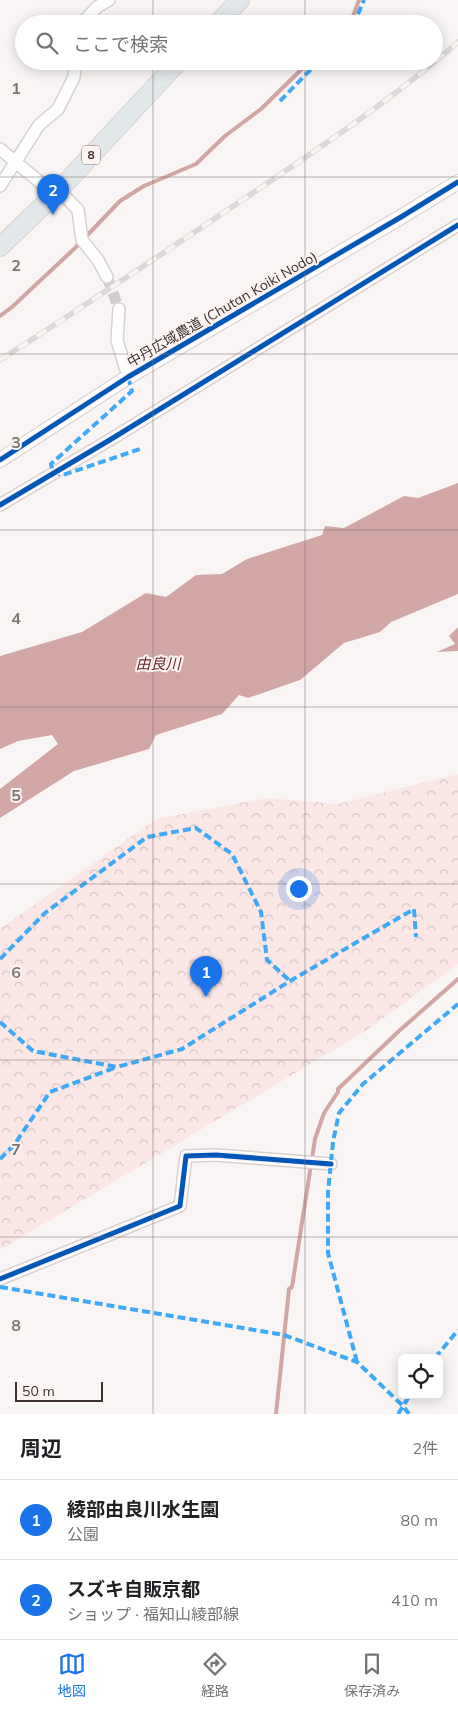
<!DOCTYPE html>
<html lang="ja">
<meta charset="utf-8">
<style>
:root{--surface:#fff;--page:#f6f6f6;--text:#202124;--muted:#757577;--line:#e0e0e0;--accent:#1a73e8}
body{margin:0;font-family:Mulish,"Noto Sans JP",sans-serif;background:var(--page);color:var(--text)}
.controls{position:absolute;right:15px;bottom:15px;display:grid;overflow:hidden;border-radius:8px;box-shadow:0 2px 12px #0003}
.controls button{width:45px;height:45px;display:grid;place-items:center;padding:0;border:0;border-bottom:1px solid var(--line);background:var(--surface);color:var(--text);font:25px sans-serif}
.scale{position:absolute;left:15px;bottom:12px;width:88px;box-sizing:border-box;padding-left:5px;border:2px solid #3d3030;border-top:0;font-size:14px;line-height:18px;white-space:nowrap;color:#3d3030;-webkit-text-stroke:4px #fbf4f3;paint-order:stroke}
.you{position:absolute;left:298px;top:888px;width:18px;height:18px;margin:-12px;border:4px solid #fff;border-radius:50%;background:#1a73e8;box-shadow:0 0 0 8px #1a73e833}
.badge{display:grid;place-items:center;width:32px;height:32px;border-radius:50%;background:var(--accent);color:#fff;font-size:16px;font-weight:700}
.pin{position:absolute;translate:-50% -41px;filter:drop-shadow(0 1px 2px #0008)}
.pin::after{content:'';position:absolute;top:26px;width:18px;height:15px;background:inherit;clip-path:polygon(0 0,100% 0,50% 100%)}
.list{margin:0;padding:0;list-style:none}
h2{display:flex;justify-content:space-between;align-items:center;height:65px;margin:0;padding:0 20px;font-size:21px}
h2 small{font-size:16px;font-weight:400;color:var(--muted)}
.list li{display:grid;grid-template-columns:32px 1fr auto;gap:15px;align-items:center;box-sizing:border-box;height:80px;padding:0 20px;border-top:1px solid var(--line)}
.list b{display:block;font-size:19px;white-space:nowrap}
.list p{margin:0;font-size:16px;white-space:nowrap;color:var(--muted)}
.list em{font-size:16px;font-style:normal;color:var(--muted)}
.icon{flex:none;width:28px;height:28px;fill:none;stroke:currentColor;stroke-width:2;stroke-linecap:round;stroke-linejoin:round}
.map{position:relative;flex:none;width:458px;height:1414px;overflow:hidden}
.search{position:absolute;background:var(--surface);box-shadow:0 2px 12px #0003;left:15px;right:15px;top:15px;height:55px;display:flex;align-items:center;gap:12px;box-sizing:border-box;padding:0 18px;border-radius:28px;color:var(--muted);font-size:19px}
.sheet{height:225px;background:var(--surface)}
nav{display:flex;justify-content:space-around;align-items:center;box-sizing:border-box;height:70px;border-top:1px solid var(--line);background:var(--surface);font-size:14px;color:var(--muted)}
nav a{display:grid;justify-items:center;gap:2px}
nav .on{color:var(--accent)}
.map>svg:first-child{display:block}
</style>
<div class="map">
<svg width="458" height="1414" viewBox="0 0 458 1414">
<defs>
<pattern id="park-crowns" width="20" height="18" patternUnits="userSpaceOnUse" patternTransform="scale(1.25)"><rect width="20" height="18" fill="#fae7e6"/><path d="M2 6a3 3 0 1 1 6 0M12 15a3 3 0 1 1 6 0" fill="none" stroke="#d7c6c6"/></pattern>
</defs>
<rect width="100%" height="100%" fill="#f9f5f5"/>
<path fill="url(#park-crowns)" d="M458,774V964L367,1030L0,1250V929L156,819L267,798L338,804Z"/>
<path fill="#d2a6a4" d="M458,483V594L391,622L380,632L344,643L300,680L248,698L239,695L222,714L156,735L149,749L74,771L0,818V789L58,744L52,735L18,741L0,749V656L82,632L146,593L166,597L196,575L222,574L247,559L322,535L325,526L344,528L404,496L418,498Z
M458,627V651L437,652L455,644L449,636Z"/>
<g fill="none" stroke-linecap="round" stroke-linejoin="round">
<path stroke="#d2a6a4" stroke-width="4" d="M348,24L352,19L359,0
M0,316L12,307L75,248L120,201L144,186L196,164L225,136L261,109L310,61
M276,1414L289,1289L292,1287L315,1139L324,1113L338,1092V1089L399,1031L458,979"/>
<path stroke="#d3cece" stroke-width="11" stroke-dasharray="11 5.5" stroke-linecap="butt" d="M107,277L119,309"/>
<defs>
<path id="minor" d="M83,24L84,21L97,7L109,0
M0,149L47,188L59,190L78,210L82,240L98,260L107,277
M0,186L39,125L58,109L74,77L76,61
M119,309L117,340L128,377
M0,505L113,438L458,225
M0,1279L180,1206L186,1156L216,1155L331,1164"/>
<path id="tertiary" d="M0,460L128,377L401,217L458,182"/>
<path id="primary" d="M217,24L240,0
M0,247L59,190L179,61"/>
</defs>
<use href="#minor" stroke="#d9d1d0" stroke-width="14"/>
<use href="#tertiary" stroke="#d9d1d0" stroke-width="16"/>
<use href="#primary" stroke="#d6d2d2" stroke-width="20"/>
<use href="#minor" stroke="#fefefe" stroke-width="11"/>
<use href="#tertiary" stroke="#fefefe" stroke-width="14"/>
<use href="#primary" stroke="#e2e7e9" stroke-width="18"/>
<defs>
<path id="rail" d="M0,360C80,309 159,256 238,203C314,152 389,102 458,42"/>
</defs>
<use href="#rail" stroke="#dad8d8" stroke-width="5.5"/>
<use href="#rail" stroke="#fbf4f3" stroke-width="4" stroke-dasharray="11" stroke-linecap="butt"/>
<path stroke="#3fa9f5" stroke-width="4" stroke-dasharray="8 4" stroke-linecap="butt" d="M351,24L359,12L364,0
M280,101L319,61
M128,377L132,391L51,464L53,473L63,475L143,448
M0,959L45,913L147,837L196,828L232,854L261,912L267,960L290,981
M0,1022L33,1051L117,1067L182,1049L290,981L414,909L416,937
M0,1159L14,1145L50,1092L117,1067
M0,1287L284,1335L357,1362L403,1406L409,1414
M435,1358L458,1330
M357,1362L328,1253V1192L333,1142L339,1113L363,1084L458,1004
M398,1414L410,1395"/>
<defs>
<path id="cycleway" d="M0,460L128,377L401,217L458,182
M0,505L113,438L458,225
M0,1279L180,1206L186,1156L216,1155L331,1164"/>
</defs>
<use href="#cycleway" stroke="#fbf4f3" stroke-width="8"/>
<use href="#cycleway" stroke="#0057b8" stroke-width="5"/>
</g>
<path fill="none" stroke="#7f7575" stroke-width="1" stroke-opacity="0.55" d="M153,0V24M305,0V24M153,61V1414M305,61V1414M0,177H458M0,354H458M0,530H458M0,707H458M0,884H458M0,1060H458M0,1237H458"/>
<g text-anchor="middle" stroke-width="4" stroke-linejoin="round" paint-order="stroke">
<rect fill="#fbf4f3" stroke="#766b6a" stroke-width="1" x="82" y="145.5" width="18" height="19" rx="4"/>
<g font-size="12" font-weight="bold" fill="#3d3030">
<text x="91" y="159">8</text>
</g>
<g font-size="14" fill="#3d3030" stroke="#fbf4f3">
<text transform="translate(222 309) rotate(-30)" y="5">中丹広域農道 (Chutan Koiki Nodo)</text>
</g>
<g font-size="15" font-style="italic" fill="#6b1f23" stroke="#fbf4f3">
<text x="158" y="669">由良川</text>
</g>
</g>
<g font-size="16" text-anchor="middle" font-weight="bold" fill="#7f7575" stroke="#fbf4f3" stroke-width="4" stroke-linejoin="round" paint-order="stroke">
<text x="16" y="94">1</text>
<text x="16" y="271">2</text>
<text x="16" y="448">3</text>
<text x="16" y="624">4</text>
<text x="16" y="801">5</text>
<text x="16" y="978">6</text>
<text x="16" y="1155">7</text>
<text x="16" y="1331">8</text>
</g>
</svg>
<div class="controls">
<button><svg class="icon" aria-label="locate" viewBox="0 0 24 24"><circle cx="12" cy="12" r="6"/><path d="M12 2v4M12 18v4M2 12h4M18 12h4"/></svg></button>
</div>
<div class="scale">50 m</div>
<div class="you"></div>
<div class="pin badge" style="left:206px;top:997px">1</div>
<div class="pin badge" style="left:53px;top:215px">2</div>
<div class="search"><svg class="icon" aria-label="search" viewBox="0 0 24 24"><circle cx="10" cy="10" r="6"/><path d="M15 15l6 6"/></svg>ここで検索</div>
</div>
<section class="sheet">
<h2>周辺<small>2件</small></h2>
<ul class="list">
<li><span class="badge">1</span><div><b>綾部由良川水生園</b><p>公園</p></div><em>80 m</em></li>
<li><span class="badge">2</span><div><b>スズキ自販京都</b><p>ショップ · 福知山綾部線</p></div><em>410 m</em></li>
</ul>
</section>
<nav>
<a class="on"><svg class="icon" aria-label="map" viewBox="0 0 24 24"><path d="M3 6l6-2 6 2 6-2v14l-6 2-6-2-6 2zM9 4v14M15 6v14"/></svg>地図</a>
<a><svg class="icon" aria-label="directions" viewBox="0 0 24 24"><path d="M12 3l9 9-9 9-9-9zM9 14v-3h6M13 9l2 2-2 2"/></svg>経路</a>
<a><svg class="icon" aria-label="saved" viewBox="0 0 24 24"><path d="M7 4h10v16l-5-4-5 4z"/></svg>保存済み</a>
</nav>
